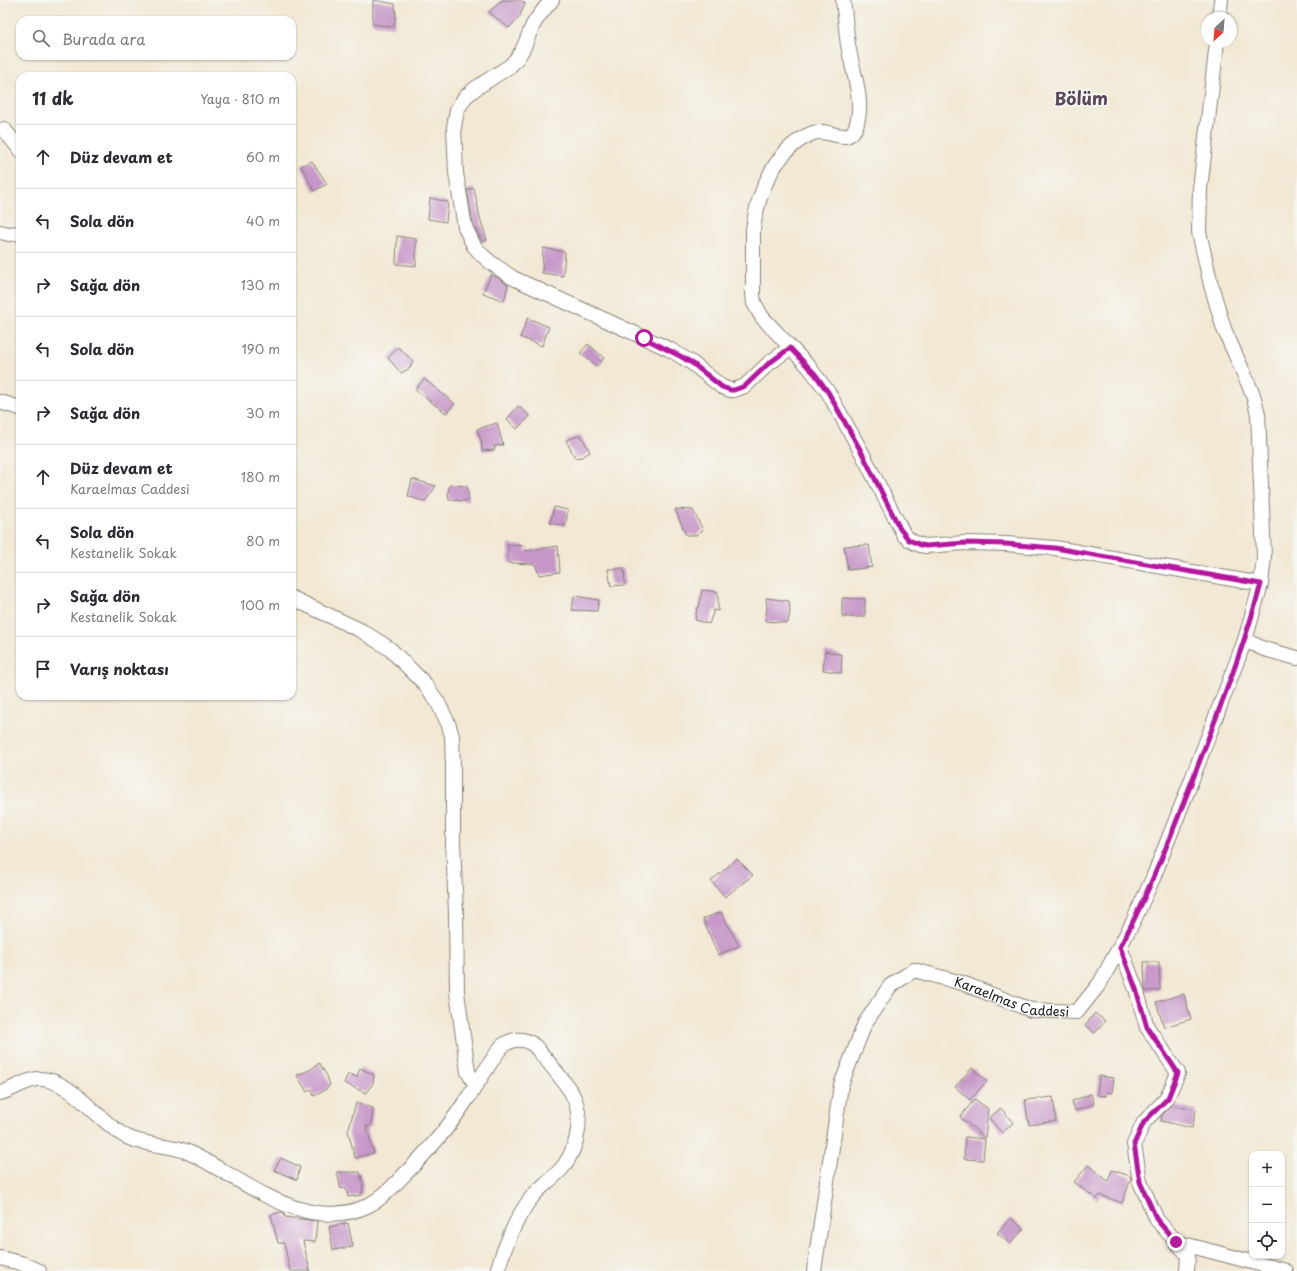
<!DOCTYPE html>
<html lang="tr">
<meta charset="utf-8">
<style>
:root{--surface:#fff;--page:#f2f2f3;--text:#2b2b33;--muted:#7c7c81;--line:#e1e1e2}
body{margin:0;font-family:"Playpen Sans",sans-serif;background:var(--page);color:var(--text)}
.controls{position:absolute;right:12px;bottom:12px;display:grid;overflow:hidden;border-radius:8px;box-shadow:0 1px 3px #0004}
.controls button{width:36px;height:36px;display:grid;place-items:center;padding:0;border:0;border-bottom:1px solid var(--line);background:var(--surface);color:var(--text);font:20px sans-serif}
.compass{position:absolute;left:1201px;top:12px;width:36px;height:36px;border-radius:50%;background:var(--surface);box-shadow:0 1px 3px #0004;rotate:206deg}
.stop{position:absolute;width:12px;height:12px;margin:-9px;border:3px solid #b5179e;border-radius:50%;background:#fff}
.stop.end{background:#b5179e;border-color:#fff;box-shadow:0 1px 4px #0008}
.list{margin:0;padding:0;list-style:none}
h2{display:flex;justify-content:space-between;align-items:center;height:52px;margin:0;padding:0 16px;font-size:17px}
h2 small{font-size:13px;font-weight:400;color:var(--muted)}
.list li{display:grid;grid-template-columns:26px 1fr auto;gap:12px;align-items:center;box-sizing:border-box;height:64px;padding:0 16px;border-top:1px solid var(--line)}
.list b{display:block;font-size:15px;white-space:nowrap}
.list p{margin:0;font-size:13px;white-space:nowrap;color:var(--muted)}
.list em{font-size:13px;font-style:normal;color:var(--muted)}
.icon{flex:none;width:22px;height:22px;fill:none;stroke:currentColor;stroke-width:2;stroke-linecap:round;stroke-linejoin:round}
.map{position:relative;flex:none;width:1297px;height:1271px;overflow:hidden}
.search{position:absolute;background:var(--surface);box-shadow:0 1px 3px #0004;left:16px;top:16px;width:280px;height:44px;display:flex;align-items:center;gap:10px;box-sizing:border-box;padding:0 14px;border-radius:12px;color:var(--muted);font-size:15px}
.panel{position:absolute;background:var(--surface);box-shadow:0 1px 3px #0004;left:16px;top:72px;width:280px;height:628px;border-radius:12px}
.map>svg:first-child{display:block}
</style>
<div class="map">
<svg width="1297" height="1271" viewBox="0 0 1297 1271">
<rect width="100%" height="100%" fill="#f6f6f2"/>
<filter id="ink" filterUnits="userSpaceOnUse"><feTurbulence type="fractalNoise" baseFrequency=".025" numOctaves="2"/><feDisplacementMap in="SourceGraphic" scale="8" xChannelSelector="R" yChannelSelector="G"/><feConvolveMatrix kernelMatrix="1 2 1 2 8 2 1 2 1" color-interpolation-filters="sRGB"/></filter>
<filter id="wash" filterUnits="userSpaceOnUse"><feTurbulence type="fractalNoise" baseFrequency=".012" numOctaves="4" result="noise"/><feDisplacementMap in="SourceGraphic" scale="16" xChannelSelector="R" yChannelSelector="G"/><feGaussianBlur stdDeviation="0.9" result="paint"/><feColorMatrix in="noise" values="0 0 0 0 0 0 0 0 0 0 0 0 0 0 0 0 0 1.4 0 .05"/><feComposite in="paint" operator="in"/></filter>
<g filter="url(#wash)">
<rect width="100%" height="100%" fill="#f2e8d3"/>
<g id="blocks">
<path fill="#c696c8" d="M373,0L395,4L396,15L394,27L372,24L373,11Z
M502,0H520L525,3L520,16L509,28L489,12Z
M312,161L327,184L314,191L301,166Z
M474,188L480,218L487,240L482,242L473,224L467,190Z
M430,198L448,202L446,222L428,219Z
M397,236L416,239V266L396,264Z
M543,248L565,252L563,276L542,273Z
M491,275L498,278L508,285L504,301L483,293Z
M528,318L549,327L542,346L520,337Z
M588,344L604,358L597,366L580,353Z
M398,347L413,361L410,368L401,373L388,358Z
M424,379L455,404L446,413L415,390Z
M518,406L530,416L517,429L507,419Z
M497,423L503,445L494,446L495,450L482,451L481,440L477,429Z
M581,435L590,452L582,457L575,458L566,440Z
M412,479L436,486L425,502L408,496Z
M450,485L467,486L469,501L449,500L448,492Z
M554,507L568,510L565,526L550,523Z
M675,509L693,510L703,530L696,535H686Z
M508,545L525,546L526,551L558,546L560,572L539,575L535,564L508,563Z
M869,545L872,567L848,570L844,546Z
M624,568L625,585L611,586L608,569Z
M702,590L718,592V611L714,610L709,624L695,620L697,608H699Z
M574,596L599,600L597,611L572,610Z
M766,598L789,601L790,611L788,623L765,621L767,609Z
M842,598L865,599V617H842Z
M825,651L842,655L841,673L823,670Z
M737,859L753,875L725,897L711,881Z
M721,912L739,946L718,955L703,919Z
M1144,962H1159L1160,990L1145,991Z
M1184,994L1191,1019L1164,1027L1156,1002Z
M1095,1013L1105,1021L1095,1033L1085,1025Z
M319,1063L327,1076L330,1085L324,1091L314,1096L311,1089L307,1092L297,1075L310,1070Z
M360,1068L374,1075L373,1083L366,1093L344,1083L348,1074L357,1077Z
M972,1068L987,1081L970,1100L955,1087Z
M1099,1076L1114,1078L1112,1093L1107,1092L1106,1096L1097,1095Z
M1091,1094L1094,1104L1075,1111L1072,1101Z
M1053,1097L1056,1121L1029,1125L1025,1100Z
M975,1099L988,1109L985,1138L960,1117Z
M356,1103L373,1108L371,1127L366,1126L374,1153L355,1158L348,1131Z
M1172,1105L1196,1110L1192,1128L1161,1121L1162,1115Z
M1001,1108L1013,1123L1002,1133L989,1118Z
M965,1137L985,1139L983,1160L964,1159Z
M281,1158L300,1167L297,1180L274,1170Z
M1088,1165L1108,1181L1112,1170L1130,1176L1131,1179L1122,1203L1100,1195L1097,1199L1074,1182Z
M337,1172H360L363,1184L362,1195L348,1197L346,1188L341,1189Z
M281,1212L284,1213L285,1217L317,1221L315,1242L303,1241L310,1271H290L284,1243H278L271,1215Z
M1011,1218L1024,1229L1010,1244L997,1233Z
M348,1223L353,1247L333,1250L329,1227Z"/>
</g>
</g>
<g filter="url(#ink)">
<use href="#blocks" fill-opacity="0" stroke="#878278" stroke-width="1"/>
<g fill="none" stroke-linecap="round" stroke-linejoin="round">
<defs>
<g id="minor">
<path d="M552,0C545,8 538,16 533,25C525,42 525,51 510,66L476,88L465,97L457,110L454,127L456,173L465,227L474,246L482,255L490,262L513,278L669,349L692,363L722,387L730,390H734L745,386L768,364L790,348"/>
<path d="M843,0C845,15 846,30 848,45C852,69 864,100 857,123C850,149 829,127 813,133C776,148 758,191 753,229V294L754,303L762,317L809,367L828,392L862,453L904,535C911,542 917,545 926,546L965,543L1006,544L1055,548L1261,584"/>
<path d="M1219,18L1221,0"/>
<path d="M4,129L20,150"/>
<path d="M0,232L9,234L20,233"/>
<path d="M0,402L20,408"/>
<path d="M292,598L362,631L390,649L425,684L437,701L448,723L452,736L453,767V842L456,913L457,992L468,1072L472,1079L477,1083"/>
<path d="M1245,640L1264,649L1297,658"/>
<path d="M1120,947L1136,989L1147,1027L1178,1073L1167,1098L1144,1122L1134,1144L1140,1182L1157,1220L1188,1255L1187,1271"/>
<path d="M0,1093C13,1090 24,1080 38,1079C70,1077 99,1123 127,1137C147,1147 170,1143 190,1153C227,1171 262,1199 303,1210C323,1216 348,1215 367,1206C382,1199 393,1186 405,1174C426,1153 446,1131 463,1105C476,1086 488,1065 502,1046C515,1036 530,1038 539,1051C550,1064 562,1078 571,1092C585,1115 578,1147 563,1167C554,1178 541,1186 532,1197C517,1215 504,1248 497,1271"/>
<path d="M1176,1242L1286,1271"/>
<path d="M0,1258L21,1263L39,1271"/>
<path id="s1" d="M814,1271L841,1085L865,1023L890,986L914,970L962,983L1031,1010L1077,1012L1100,983L1133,922L1153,878L1189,787L1245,640L1261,584L1264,557L1258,414L1254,398L1248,383L1224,329L1211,285L1199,232L1200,189L1217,42"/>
</g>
</defs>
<use href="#minor" stroke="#878278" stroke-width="16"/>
<use href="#minor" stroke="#fff" stroke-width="14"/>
</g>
</g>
<g fill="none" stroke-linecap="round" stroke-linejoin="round" filter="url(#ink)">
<path stroke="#b5179e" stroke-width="5" d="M644,338L680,356L692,363L722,387L730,390H734L745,386L768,364L790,348L815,374L828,392L862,453L900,529L909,540L921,545L926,546L965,543L1006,544L1055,548L1261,584C1245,644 1222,702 1200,760C1176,823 1152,887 1120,947L1136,989L1147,1027L1178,1073L1168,1098L1144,1122L1134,1144L1140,1182L1157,1220L1176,1242"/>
</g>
<g text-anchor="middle" stroke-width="3.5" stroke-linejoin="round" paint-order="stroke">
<g font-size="13" fill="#1c1c1c" stroke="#f6f6f2">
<text dy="5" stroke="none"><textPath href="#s1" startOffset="430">Karaelmas Caddesi</textPath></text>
</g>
<g font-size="17" font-weight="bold" fill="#584758" stroke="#f6f6f2">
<text x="1081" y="105">Bölüm</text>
</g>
</g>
</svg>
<div class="controls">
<button>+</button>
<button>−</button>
<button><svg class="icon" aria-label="locate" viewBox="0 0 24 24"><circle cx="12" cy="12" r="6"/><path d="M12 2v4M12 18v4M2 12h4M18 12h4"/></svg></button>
</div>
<svg class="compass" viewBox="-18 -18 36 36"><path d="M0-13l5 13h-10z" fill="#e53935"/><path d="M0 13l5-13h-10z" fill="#7c7c81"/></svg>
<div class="stop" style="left:644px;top:338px"></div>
<div class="stop end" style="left:1176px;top:1242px"></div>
<div class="search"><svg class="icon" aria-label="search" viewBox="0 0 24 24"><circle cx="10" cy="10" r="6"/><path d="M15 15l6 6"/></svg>Burada ara</div>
<section class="panel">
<h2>11 dk<small>Yaya · 810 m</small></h2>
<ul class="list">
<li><svg class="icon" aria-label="ahead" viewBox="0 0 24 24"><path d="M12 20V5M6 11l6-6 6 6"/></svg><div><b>Düz devam et</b></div><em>60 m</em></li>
<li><svg class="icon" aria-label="left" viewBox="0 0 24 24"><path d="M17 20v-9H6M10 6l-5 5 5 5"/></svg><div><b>Sola dön</b></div><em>40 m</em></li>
<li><svg class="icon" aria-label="right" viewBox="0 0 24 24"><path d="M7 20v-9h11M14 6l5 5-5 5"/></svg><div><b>Sağa dön</b></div><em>130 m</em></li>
<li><svg class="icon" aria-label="left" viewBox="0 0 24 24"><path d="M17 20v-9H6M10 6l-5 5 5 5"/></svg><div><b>Sola dön</b></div><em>190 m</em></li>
<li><svg class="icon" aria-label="right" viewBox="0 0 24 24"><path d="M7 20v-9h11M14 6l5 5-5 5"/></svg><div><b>Sağa dön</b></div><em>30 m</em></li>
<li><svg class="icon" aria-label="ahead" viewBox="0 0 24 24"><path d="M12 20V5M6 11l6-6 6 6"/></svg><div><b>Düz devam et</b><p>Karaelmas Caddesi</p></div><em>180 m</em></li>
<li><svg class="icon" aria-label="left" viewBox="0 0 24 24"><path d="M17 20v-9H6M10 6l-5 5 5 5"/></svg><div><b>Sola dön</b><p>Kestanelik Sokak</p></div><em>80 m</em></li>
<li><svg class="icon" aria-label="right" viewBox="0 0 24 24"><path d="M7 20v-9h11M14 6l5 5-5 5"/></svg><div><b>Sağa dön</b><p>Kestanelik Sokak</p></div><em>100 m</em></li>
<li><svg class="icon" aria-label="arrive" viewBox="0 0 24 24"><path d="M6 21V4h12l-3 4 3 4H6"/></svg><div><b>Varış noktası</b></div></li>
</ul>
</section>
</div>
